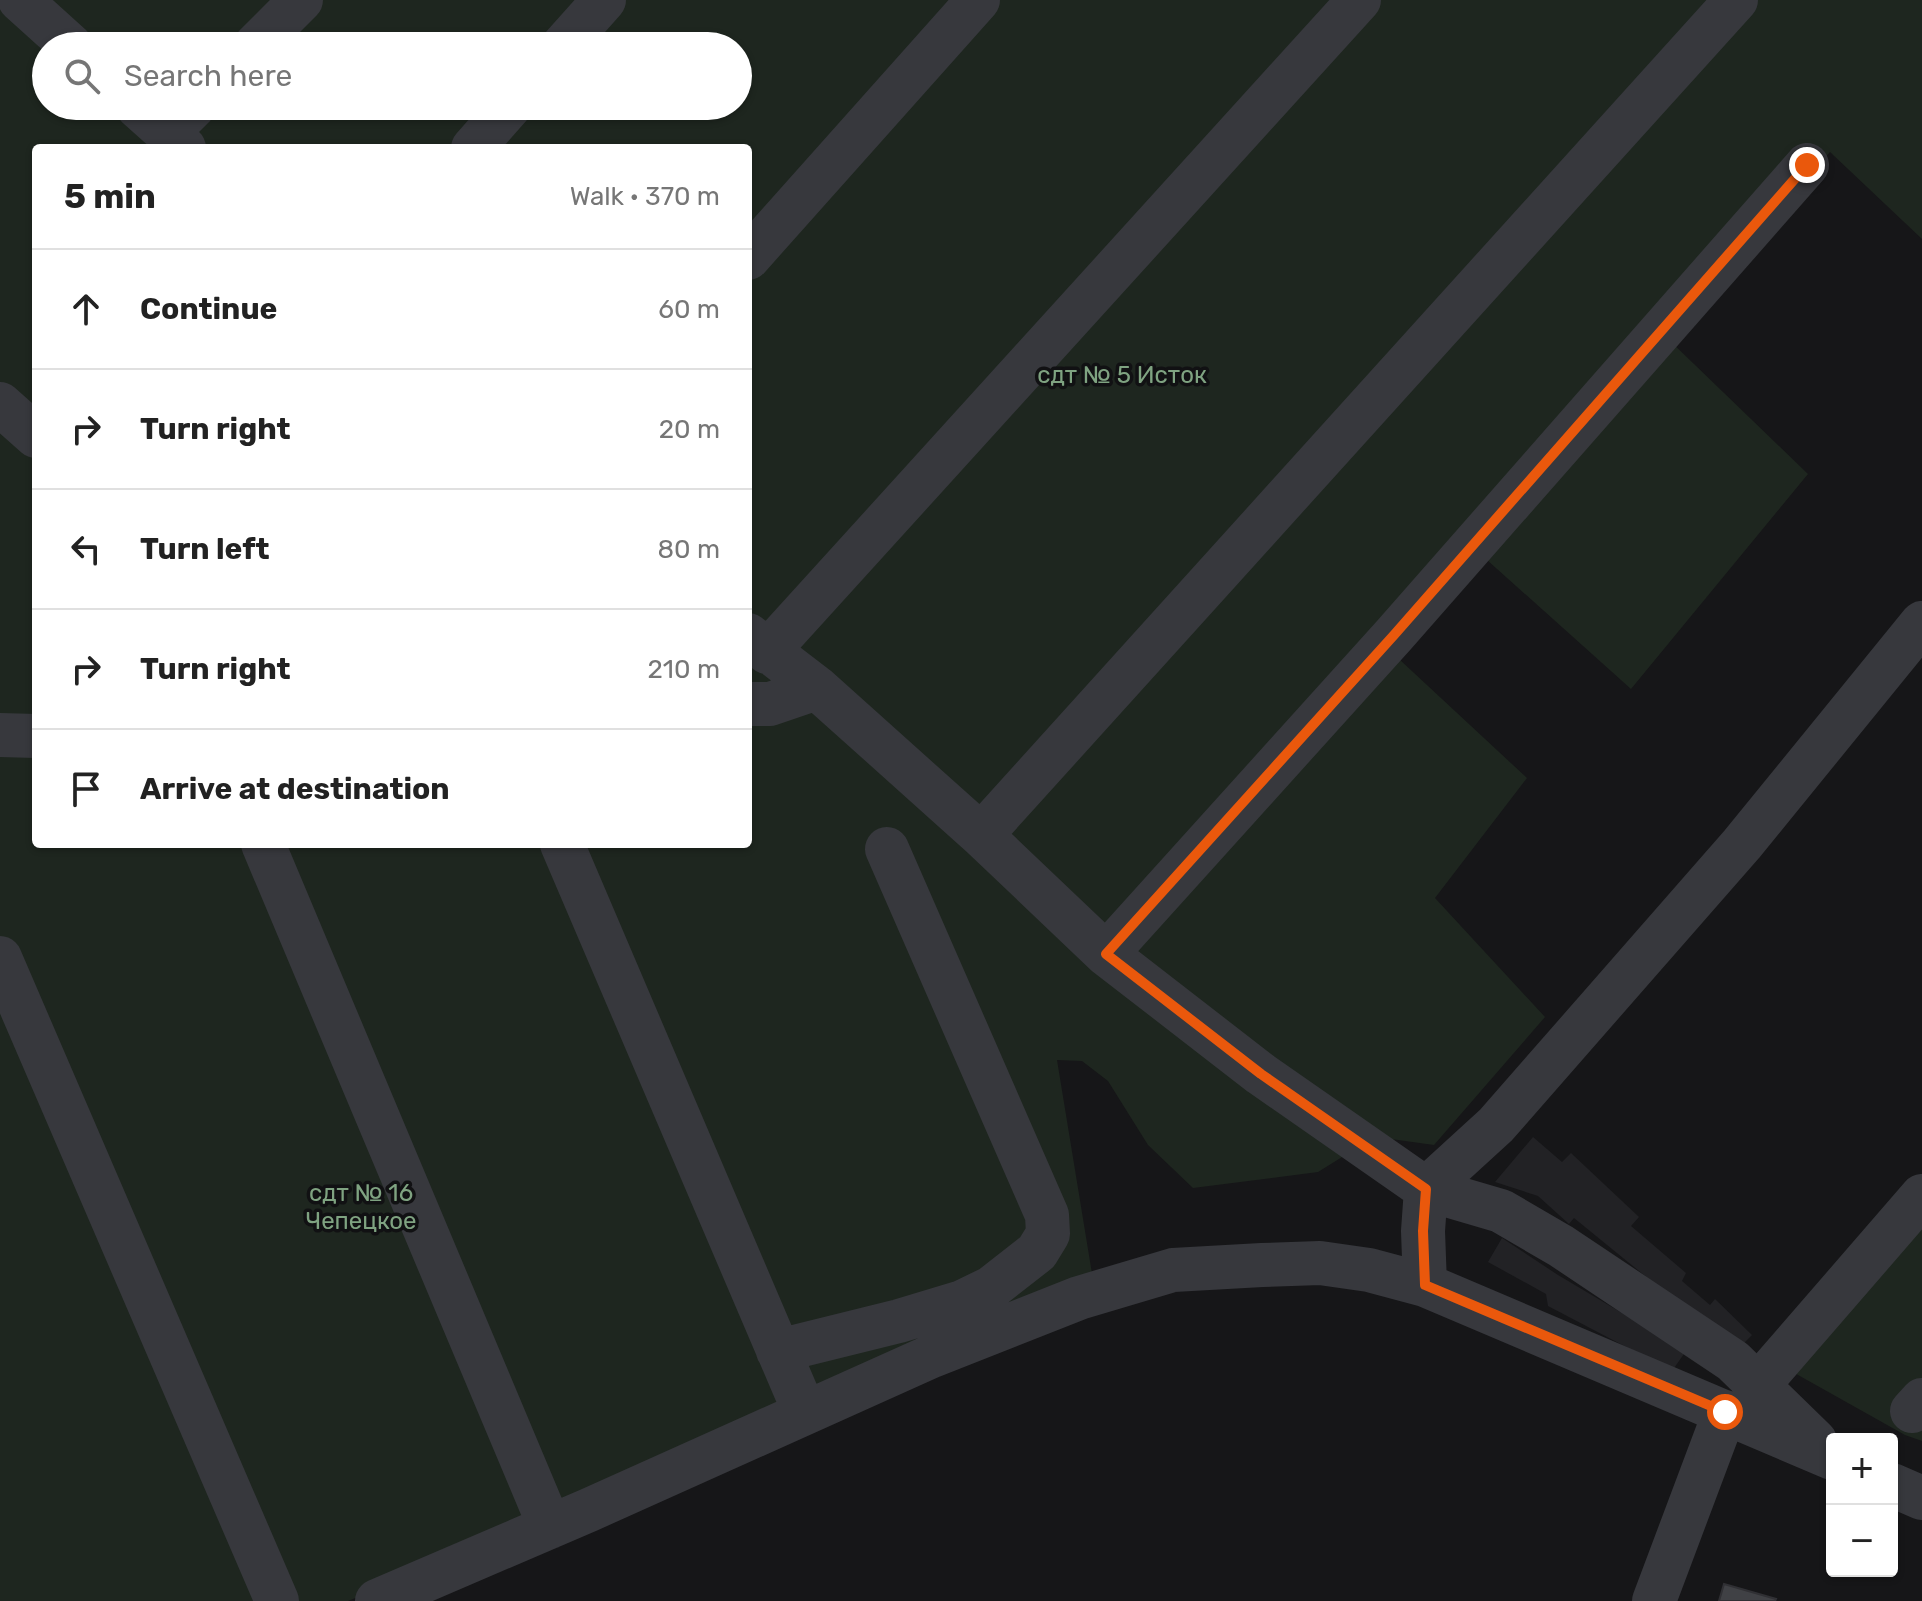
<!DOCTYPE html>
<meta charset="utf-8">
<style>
:root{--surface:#fff;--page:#f2f2f2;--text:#222;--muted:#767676;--line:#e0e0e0}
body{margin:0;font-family:Rubik,sans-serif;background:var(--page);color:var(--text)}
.controls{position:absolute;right:24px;bottom:24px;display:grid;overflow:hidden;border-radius:8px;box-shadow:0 2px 6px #0004}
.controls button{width:72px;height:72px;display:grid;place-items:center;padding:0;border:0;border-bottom:2px solid var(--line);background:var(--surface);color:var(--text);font:40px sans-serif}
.stop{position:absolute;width:24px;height:24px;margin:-18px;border:6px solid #ea580c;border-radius:50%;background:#fff}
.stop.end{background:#ea580c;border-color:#fff;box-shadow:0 2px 8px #0008}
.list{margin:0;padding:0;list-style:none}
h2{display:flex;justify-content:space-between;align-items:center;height:104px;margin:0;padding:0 32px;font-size:34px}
h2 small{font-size:26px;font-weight:400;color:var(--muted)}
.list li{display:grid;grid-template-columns:52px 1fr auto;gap:24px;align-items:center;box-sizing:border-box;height:120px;padding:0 32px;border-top:2px solid var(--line)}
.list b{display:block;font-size:30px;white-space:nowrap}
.list em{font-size:26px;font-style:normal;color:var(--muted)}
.icon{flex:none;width:44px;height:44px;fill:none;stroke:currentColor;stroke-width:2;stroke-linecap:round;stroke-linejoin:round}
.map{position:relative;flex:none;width:1922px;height:1601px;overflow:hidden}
.search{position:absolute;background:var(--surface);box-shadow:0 2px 6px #0004;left:32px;top:32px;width:720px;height:88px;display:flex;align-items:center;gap:20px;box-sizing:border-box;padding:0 28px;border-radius:44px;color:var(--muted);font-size:30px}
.panel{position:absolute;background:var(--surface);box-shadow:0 2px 6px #0004;left:32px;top:144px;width:720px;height:704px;border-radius:8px}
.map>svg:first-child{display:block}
</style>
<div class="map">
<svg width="1922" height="1601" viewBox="0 0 1922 1601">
<rect width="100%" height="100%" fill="#161618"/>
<path fill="#222225" d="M1533,1137L1562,1162L1571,1153L1639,1217L1631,1226L1686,1273L1682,1281L1710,1305L1715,1299L1752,1335L1741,1346L1693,1315L1574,1218L1569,1224L1538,1196L1495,1182Z
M1502,1238L1558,1275L1686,1351L1672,1371L1548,1306L1546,1294L1488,1262Z"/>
<path fill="#1e261f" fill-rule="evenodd" d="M0,0H1922V239L1830,152L1666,337L1808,474L1631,689L1467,542L1385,646L1527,778L1435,898L1545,1017L1434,1145L1355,1134L1347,1154L1318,1172L1193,1188L1148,1145L1108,1081L1082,1061L1057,1060L1096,1298L348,1601H0ZM46,46H738V106H46ZM36,148H748V844H36Z
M1922,1181V1441L1905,1435L1759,1353Z"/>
<path fill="#404145" stroke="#303034" stroke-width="2" d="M1724,1584L1776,1599L1775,1601H1719Z"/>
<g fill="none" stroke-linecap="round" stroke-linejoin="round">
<path stroke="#37383d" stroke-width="44" d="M20,0L71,46
M255,46L301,0
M563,46L604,0
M137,106L184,148
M167,133L194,106
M473,148L510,106
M748,258L978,0
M0,404L36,436
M748,635L817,688L981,835L1106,954L1261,1074L1426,1189L1501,1211L1561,1246L1733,1361L1815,1441
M767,652L1359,0
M748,704H770L817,688
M0,735L36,736
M981,835L1736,0
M263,844L550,1527
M562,844L805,1413
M1106,954L1394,635L1807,165
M0,958L277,1601
M1425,1285L1423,1231L1426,1189L1496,1125L1742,844L1922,623
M778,1351L899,1321L962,1302L991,1288L1037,1252L1048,1234L1047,1215L887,849
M1759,1384L1922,1196
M1912,1411L1922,1400
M1892,1485L1922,1498
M377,1601L589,1510L932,1356L1079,1298L1173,1270L1262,1265L1320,1263L1369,1270L1425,1285L1832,1458
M1654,1601L1725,1412"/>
</g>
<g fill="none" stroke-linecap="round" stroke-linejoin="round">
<path stroke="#ea580c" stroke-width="10" d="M1725,1412L1425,1285L1423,1231L1426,1189L1261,1074L1106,954L1394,635L1807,165"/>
</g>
<g text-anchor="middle" stroke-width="7" stroke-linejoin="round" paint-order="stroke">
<g font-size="24" fill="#7fa381" stroke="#111113">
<text x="1122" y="383">сдт № 5 Исток</text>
<text x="361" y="1201">сдт № 16<tspan x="361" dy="28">Чепецкое</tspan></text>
</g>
</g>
</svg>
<div class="controls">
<button>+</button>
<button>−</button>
</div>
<div class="stop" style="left:1725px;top:1412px"></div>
<div class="stop end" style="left:1807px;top:165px"></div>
<div class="search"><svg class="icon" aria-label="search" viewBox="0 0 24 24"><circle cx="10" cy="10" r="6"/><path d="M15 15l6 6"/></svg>Search here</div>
<section class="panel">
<h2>5 min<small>Walk · 370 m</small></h2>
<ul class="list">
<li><svg class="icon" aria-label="ahead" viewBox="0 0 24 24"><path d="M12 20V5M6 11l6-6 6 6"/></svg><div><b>Continue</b></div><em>60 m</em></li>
<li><svg class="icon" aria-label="right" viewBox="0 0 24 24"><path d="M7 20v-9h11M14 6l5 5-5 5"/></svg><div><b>Turn right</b></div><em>20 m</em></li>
<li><svg class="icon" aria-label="left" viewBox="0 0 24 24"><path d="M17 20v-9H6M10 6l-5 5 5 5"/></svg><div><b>Turn left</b></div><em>80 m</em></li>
<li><svg class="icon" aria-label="right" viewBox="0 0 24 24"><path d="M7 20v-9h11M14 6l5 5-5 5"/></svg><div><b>Turn right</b></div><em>210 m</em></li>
<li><svg class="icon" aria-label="arrive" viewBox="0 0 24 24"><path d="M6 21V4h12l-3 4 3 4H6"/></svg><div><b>Arrive at destination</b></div></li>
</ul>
</section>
</div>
